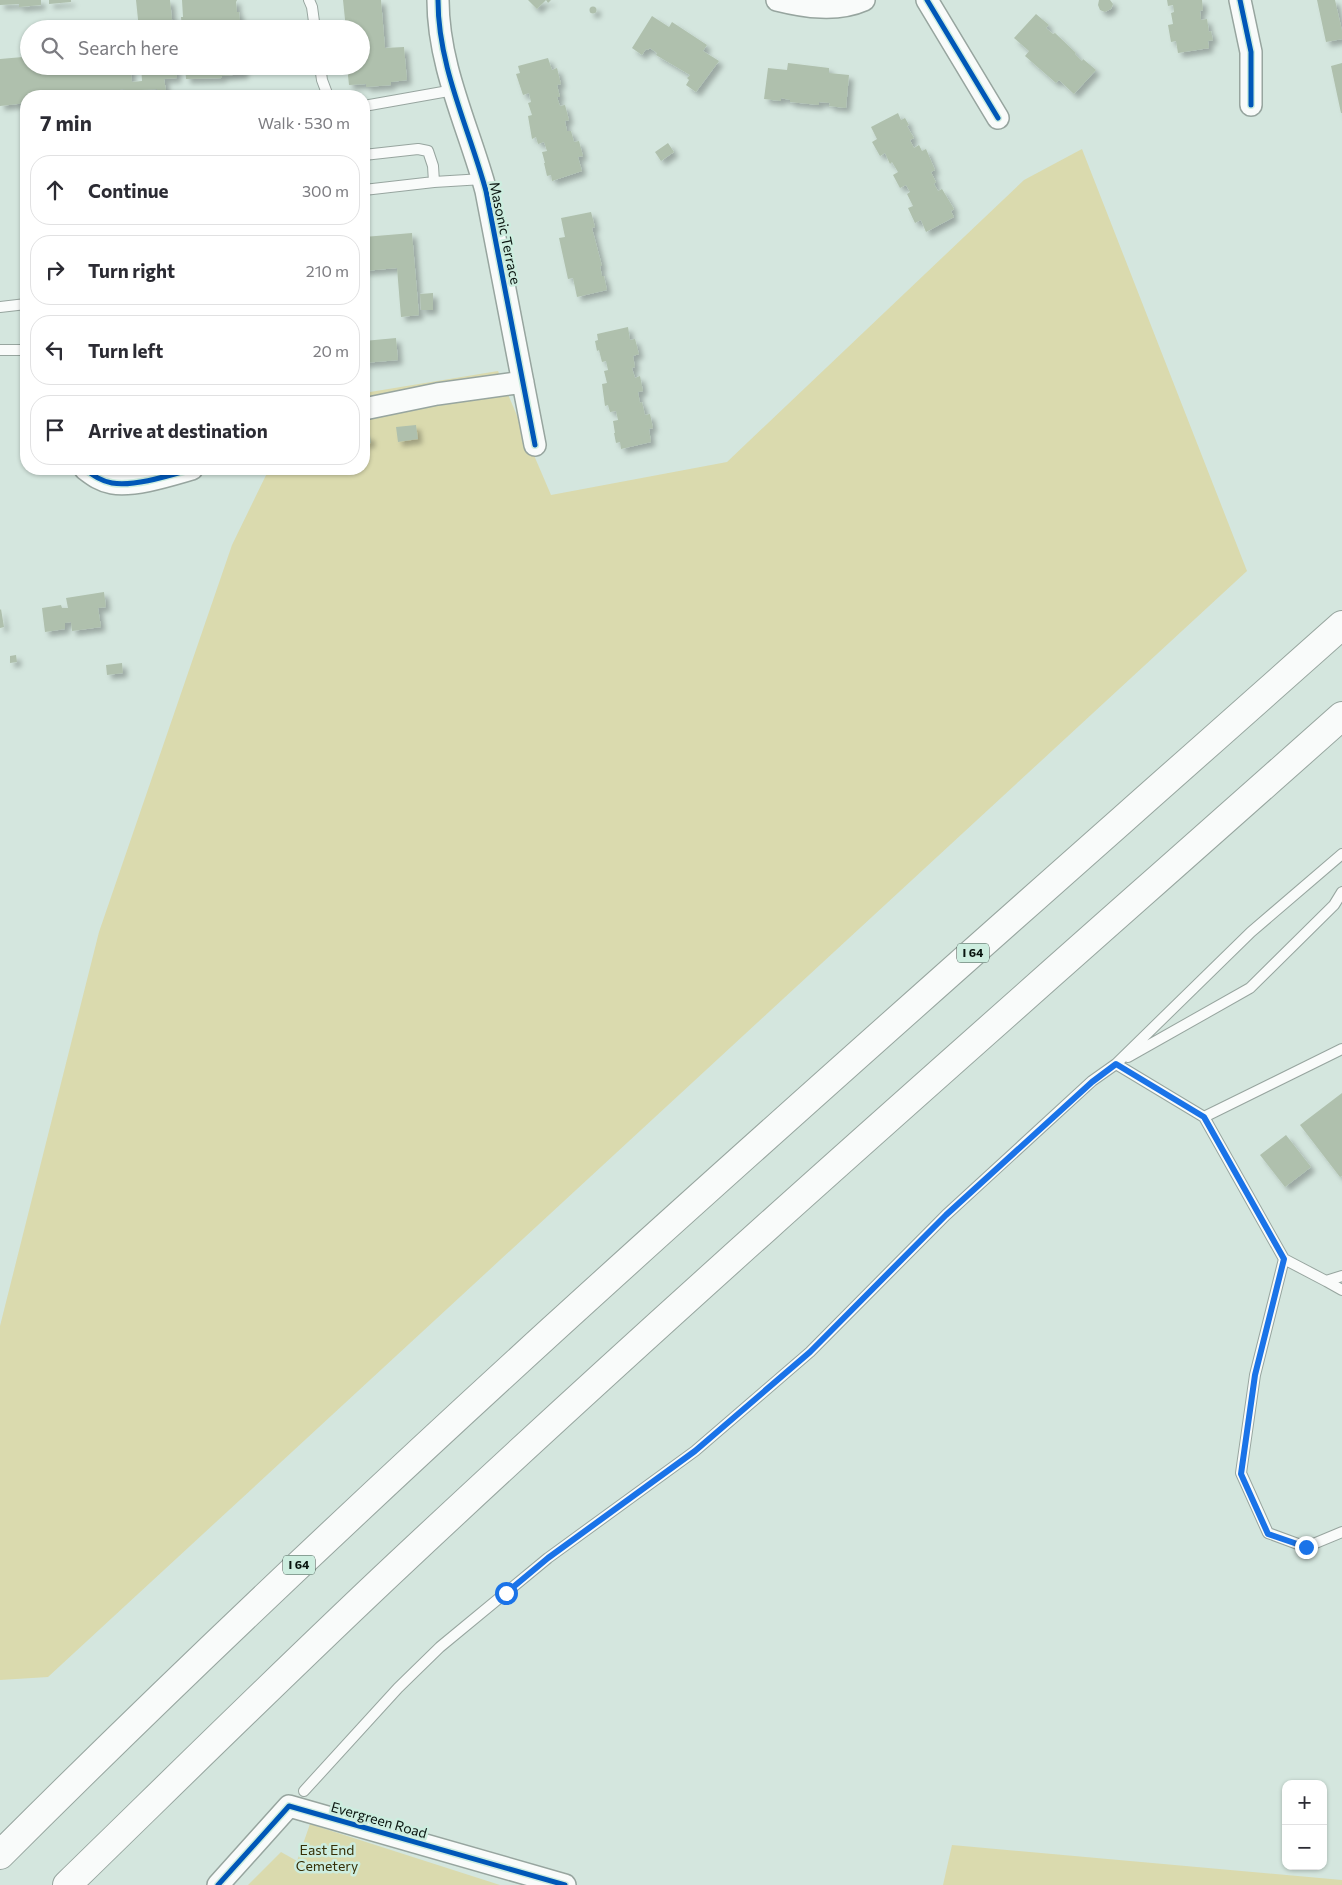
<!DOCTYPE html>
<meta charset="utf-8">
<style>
:root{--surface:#fff;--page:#f2f2f3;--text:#2b2b33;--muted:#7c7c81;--line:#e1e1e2}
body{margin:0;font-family:Commissioner,sans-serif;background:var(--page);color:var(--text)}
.controls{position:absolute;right:15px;bottom:15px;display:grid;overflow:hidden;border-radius:10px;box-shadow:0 1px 4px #0004}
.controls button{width:45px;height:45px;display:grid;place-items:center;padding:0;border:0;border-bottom:1px solid var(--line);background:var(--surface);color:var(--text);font:25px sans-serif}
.stop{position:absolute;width:15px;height:15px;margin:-11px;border:4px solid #1a73e8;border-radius:50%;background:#fff}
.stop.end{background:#1a73e8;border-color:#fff;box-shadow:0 1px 5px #0008}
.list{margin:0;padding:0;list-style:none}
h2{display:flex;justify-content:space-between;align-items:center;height:65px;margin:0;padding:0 20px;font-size:21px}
h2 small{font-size:16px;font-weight:400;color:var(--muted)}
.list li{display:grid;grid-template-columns:32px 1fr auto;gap:15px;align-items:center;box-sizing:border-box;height:70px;margin:0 10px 10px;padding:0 10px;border:1px solid var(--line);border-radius:20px}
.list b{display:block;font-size:19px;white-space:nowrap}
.list em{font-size:16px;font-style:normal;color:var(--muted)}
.icon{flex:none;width:28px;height:28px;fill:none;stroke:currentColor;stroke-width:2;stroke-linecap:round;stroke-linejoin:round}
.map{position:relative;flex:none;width:1342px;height:1885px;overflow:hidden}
.search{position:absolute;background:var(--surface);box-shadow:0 1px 4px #0004;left:20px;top:20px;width:350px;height:55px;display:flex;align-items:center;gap:12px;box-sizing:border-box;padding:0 18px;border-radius:28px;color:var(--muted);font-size:19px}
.panel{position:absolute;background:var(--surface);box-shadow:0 1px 4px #0004;left:20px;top:90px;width:350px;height:385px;border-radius:20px}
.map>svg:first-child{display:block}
</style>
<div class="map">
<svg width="1342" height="1885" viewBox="0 0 1342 1885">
<defs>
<filter id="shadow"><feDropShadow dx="4.5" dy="4.5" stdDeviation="2.5" flood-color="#0004"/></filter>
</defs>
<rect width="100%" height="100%" fill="#d4e6de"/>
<path fill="#dadaae" d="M1082,149L1247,571L48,1677L0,1680V1326L99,932L232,545L269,469H364V393L498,371L551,495L727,462L1024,180Z
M310,1824L500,1885H248L281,1852L297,1861Z
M952,1845L1342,1880V1885H943Z"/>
<path fill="#afc0ad" filter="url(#shadow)" d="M0,0H41V5L19,7V4L0,5Z
M49,0H71V2L49,4Z
M136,0H170L173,29H139Z
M182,0H237L236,2L237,12H239L241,29H182L181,17H183Z
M343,0H381L385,48L404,47L407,80L391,82V85L366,87V84L349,85L347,66H361V29H346Z
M528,0H551L548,3L546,0L537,9Z
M1099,0H1110L1113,4L1111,9L1105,12L1100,10L1098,5Z
M1167,0H1202L1203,10L1200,11L1201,20L1207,19L1209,32L1211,31L1213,40L1208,41L1209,48L1178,53L1176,41L1171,42L1168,25L1173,24L1171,13L1174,12L1173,5L1168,6Z
M1317,0H1335L1342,31V39L1326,42Z
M589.5 10a3.5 3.5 0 1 1 7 0a3.5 3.5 0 1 1-7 0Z
M1036,14L1049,25L1046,28L1053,34L1055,33L1076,53L1075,54L1082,61L1083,59L1096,70L1074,94L1059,80L1056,83L1025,56L1029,51L1014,38Z
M652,16L669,27L672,22L707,45L703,51L719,61L696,92L686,85L689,80L687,78L690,75L656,55L657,53L650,48L648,50L646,49L642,55L632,48Z
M23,53H29V66H130L132,82L142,81L141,66H176L177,78L164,79L167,96H158L157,89L125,91L124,89L119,90V95L104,96H26V103L0,106V59L23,57Z
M548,58L552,70L557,68L561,84L557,85L560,97H557L560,106L565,105L569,120L565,121L567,131H571L574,142L579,141L583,156L578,157L582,171L552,181L551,175L547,176L544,163H545L542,152L547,151L544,142L538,144L536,137L532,139L528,116L532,115L528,103L531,102L529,93L523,95L516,74L520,73L518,66Z
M788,63L829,68V73L849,75L846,108L829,106L830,103L819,102V105L790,102V100L781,98V101L764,99L768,68L787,70Z
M1342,63V113H1341L1331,66Z
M185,66H244V74L222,76V78L186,79Z
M898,113L901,120L905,118L909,125L907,126L914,138L910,140L914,148L919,145L922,151L926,149L935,170L931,172L936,182L934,184L938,191L942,189L954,209L951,211L954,217L926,232L921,220L915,223L908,208L913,206L907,194L910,192L906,185L900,188L893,175L898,172L892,162L890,164L885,153L880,156L872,142L877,139L871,127Z
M668,143L674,152L661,161L655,152Z
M591,212L595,227L592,228L602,266H600L602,276H604L607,290L577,297L573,278L568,279L559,238L565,237L561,218Z
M412,233L419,315L401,317L397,268L364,271V237Z
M433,293V310H421L420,294Z
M628,327L630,340L635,339L639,354L633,356L635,367L632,368L635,378L640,376L643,391L638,392L640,403L642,402L645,415L650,414L653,428L649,429L651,442L621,449L620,442L616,443L614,433H615L613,421L618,420L616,411L610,412L608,405L605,406L602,384L607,383L604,371L608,370L606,361L602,362L599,350L597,351L595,341L598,340L597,334Z
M396,338L398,360L364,363V341Z
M416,425L418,439L398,442L396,427Z
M370,435L371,443L364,444V436Z
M104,592L106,607L98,608L101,627L72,631L71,622L65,623V629L45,632L42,608L61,605L62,608H68L66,598Z
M1,609L4,627L0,628V610Z
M16,655L17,662L10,663V656Z
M122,663L123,673L107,675L106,665Z
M1342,1093V1176L1340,1177L1300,1125Z
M1286,1135L1311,1167L1285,1187L1260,1155Z"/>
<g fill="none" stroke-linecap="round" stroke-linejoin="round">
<defs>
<path id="service" d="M309,0L312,7L315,29
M320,66L322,80L328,96
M364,106L454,90
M364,155L418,149L428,151L433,166L434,182
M364,190L434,182L483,179
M0,307L26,304
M0,350H26
M1128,1057L1250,988L1334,905L1342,892
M1116,1064L1251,932L1342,854
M1204,1117L1284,1259L1326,1281L1342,1276
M1284,1259L1255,1375L1241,1473L1268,1533L1306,1547L1342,1532
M1326,1281L1342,1290
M304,1791L398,1688L440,1647L548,1558L695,1451L810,1352L946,1215L1092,1081L1116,1064L1204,1117L1342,1049"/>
<path id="minor" d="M438,0C438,67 469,128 486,191L535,445
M777,0C805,7 837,12 864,0
M927,0L998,118
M1240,0L1251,52V105
M364,409L437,394L523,382
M85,469C94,476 101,481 112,483C134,487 171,475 192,469
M218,1885L289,1806L565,1885"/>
<path id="motorway" d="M0,1855C429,1426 889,1028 1342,625
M67,1885C177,1778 286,1670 398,1565C707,1275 1026,997 1342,716"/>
</defs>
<use href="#service" stroke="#97a59f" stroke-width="12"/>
<use href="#minor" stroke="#97a59f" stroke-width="24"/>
<use href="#motorway" stroke="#97a59f" stroke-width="30"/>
<use href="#service" stroke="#f9fbfa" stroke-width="10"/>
<use href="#minor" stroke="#f9fbfa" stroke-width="21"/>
<use href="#motorway" stroke="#f9fbfa" stroke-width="28"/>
<defs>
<path id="cycleway" d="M438,0C438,67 469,128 486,191L535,445
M927,0L998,118
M1240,0L1251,52V105
M85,469C94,476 101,481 112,483C134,487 171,475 192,469
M218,1885L289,1806L565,1885"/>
</defs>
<use href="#cycleway" stroke="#cdeddf" stroke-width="8"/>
<use href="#cycleway" stroke="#0057b8" stroke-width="5"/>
</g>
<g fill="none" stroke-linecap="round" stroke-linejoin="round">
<path stroke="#1a73e8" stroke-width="6" d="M506,1593L548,1558L695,1451L810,1352L946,1215L1092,1082L1116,1064L1204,1117L1284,1259L1255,1375L1241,1474L1268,1534L1306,1547"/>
</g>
<g text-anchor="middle" stroke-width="5" stroke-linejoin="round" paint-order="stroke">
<g fill="#cdeddf" stroke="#44554d" stroke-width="1">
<rect x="957" y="943.5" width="32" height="19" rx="4"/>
<rect x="283" y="1555.5" width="32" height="19" rx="4"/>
</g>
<g font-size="12" font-weight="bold" fill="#09140f">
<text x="973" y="957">I 64</text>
<text x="299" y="1569">I 64</text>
</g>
<g font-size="14" fill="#09140f" stroke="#cdeddf">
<text transform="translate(505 233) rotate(78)" y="5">Masonic Terrace</text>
<text transform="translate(379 1820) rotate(16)" y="5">Evergreen Road</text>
</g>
<g font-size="14" fill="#362f06" stroke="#cdeddf">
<text x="327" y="1855">East End<tspan x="327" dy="16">Cemetery</tspan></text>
</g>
</g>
</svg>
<div class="controls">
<button>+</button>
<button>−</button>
</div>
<div class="stop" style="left:506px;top:1593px"></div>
<div class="stop end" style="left:1306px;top:1547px"></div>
<div class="search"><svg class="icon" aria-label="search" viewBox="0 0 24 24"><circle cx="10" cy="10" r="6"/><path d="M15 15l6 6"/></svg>Search here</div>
<section class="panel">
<h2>7 min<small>Walk · 530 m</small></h2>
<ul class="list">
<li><svg class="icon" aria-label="ahead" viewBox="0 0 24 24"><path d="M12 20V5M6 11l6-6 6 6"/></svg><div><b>Continue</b></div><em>300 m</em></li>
<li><svg class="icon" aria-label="right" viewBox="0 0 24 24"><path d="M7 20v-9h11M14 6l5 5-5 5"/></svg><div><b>Turn right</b></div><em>210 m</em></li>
<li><svg class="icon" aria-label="left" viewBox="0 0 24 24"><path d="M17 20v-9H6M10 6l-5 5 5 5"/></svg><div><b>Turn left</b></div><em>20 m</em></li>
<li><svg class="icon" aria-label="arrive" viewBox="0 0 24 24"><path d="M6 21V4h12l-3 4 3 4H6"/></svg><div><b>Arrive at destination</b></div></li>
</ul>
</section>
</div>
